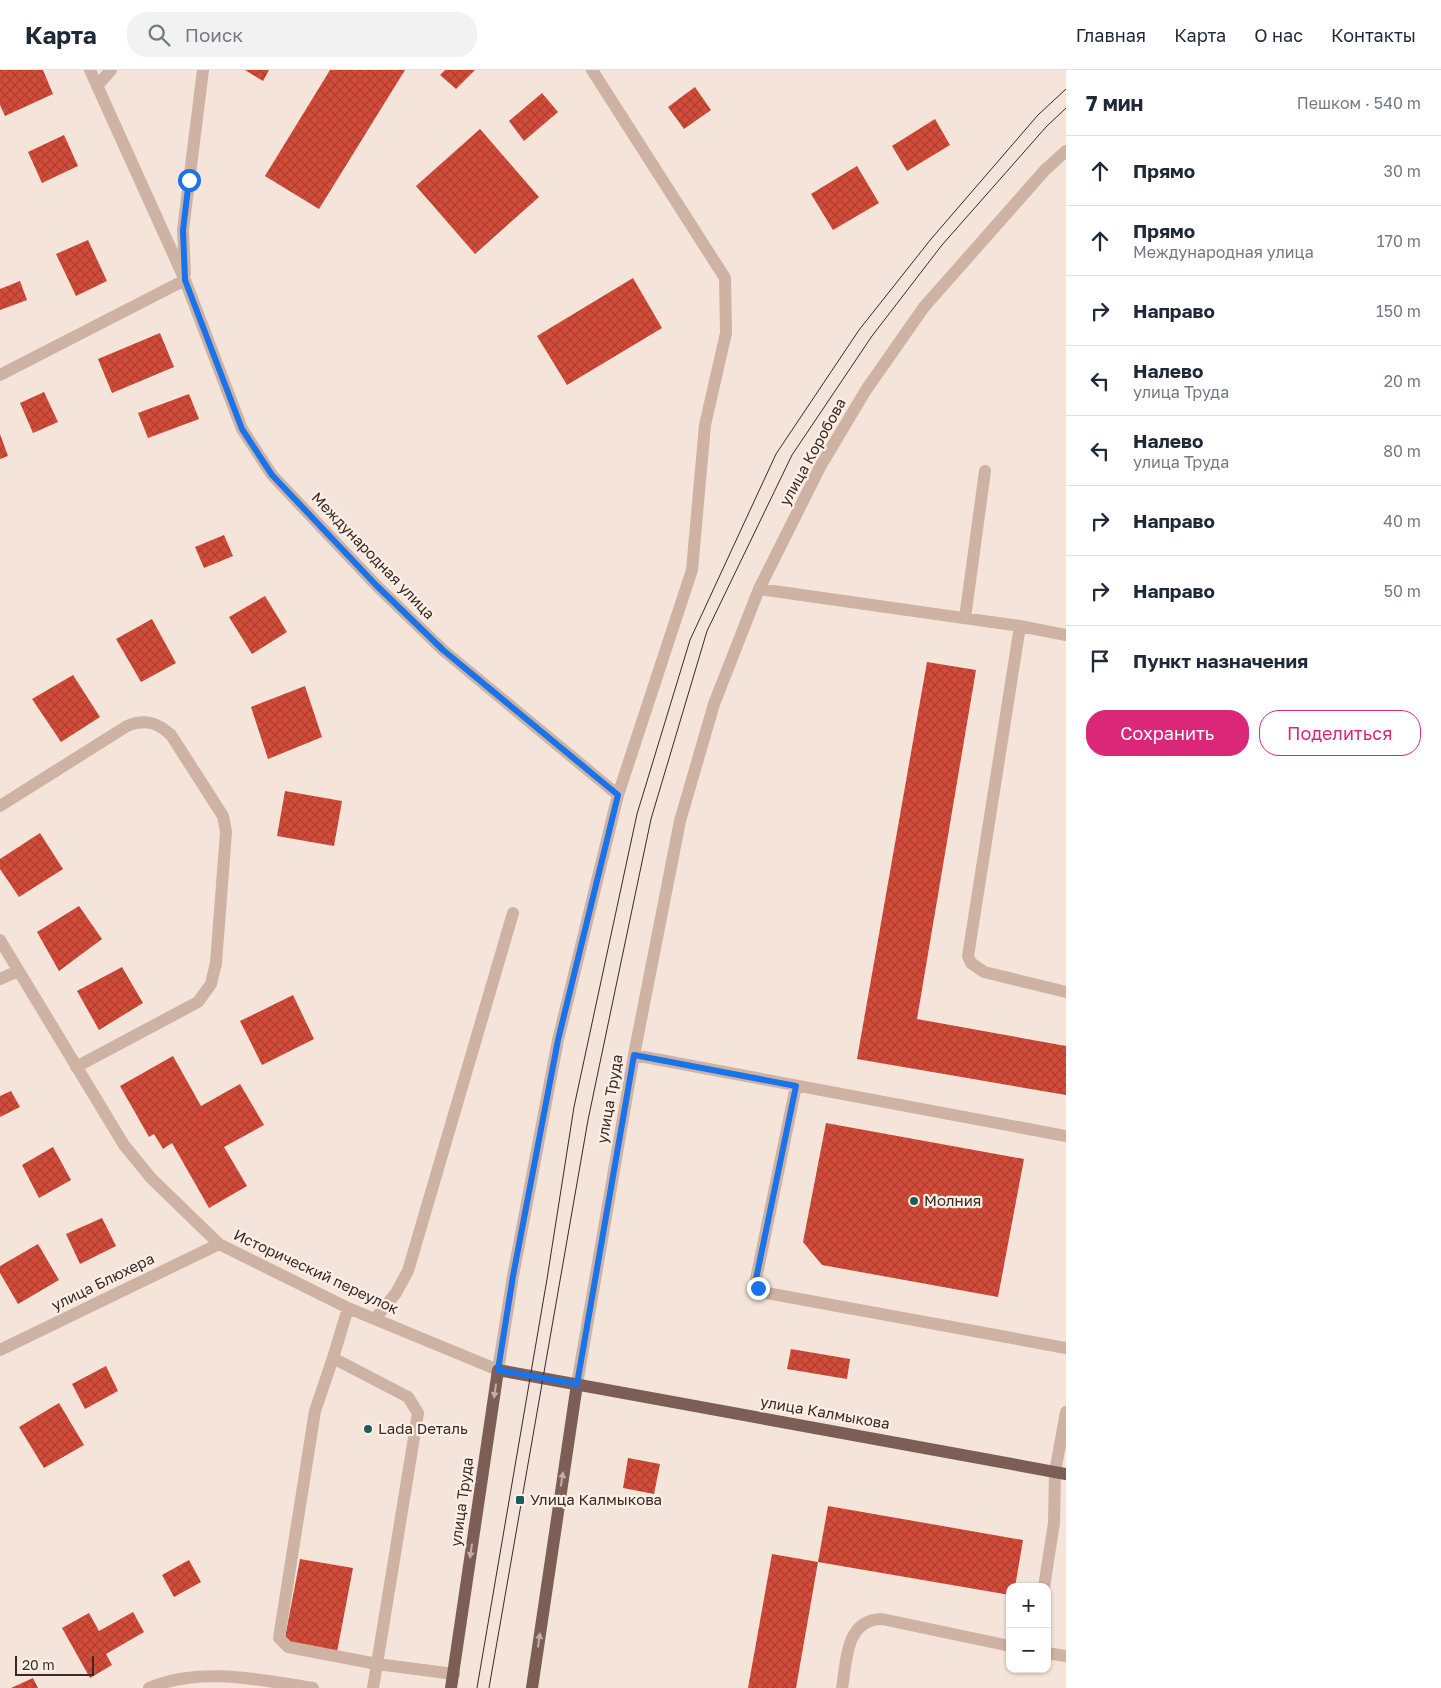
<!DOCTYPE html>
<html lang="ru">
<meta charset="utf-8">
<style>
:root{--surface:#fff;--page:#f2f2f3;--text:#1f2937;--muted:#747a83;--line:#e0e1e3;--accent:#db2777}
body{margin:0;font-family:"Golos Text",sans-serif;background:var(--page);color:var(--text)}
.controls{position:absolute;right:15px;bottom:15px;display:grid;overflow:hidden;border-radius:10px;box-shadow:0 1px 4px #0004}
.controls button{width:45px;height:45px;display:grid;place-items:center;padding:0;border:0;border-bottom:1px solid var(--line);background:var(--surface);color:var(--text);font:25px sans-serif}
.scale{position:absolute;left:15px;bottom:12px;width:79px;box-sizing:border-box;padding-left:5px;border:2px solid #382a26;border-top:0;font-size:14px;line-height:18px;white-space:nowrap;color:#382a26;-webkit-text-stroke:4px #fbefe6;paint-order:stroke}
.stop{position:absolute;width:15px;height:15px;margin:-11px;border:4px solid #1a73e8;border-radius:50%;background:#fff}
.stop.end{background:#1a73e8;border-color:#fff;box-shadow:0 1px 5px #0008}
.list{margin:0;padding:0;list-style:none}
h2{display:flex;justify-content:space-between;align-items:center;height:65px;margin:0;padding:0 20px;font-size:21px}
h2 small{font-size:16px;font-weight:400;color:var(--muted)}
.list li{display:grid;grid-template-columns:32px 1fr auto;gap:15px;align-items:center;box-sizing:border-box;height:70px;padding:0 20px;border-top:1px solid var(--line)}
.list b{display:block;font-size:19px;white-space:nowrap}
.list p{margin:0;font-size:16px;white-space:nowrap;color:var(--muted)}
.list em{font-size:16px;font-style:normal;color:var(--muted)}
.actions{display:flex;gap:10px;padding:15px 20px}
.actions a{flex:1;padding:11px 0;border:1px solid var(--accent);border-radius:20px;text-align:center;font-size:18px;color:var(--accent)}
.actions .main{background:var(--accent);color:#fff}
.icon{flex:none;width:28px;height:28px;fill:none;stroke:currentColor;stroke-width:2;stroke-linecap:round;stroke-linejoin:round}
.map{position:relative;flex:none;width:1066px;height:1618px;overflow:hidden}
header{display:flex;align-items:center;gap:30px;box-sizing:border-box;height:70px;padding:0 25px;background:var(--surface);border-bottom:1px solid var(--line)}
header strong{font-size:24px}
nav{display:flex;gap:28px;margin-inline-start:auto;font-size:18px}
.search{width:350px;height:45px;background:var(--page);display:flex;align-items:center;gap:12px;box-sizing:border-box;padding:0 18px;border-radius:20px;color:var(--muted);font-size:19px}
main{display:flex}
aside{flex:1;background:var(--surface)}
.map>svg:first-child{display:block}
</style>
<header>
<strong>Карта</strong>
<div class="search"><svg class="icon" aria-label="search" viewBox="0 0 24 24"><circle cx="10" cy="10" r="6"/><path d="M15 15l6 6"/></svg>Поиск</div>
<nav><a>Главная</a><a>Карта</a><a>О нас</a><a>Контакты</a></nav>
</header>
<main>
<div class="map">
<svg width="1066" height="1618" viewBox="0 0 1066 1618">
<defs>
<pattern id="building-cross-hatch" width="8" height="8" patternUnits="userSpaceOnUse" patternTransform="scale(1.25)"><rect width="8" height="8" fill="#d34b39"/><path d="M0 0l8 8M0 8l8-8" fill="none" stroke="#ac3f30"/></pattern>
</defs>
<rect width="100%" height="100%" fill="#f4e4d9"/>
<path fill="url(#building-cross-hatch)" d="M0,0H43L53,24L5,46L0,35Z
M245,0H269L263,11Z
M330,0H405L319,139L265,106Z
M445,0H475L456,19L440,5Z
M695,17L711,40L684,59L668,37Z
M542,23L558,42L524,71L509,51Z
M935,49L950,75L907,101L892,76Z
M480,59L539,127L475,184L416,116Z
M64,65L78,96L42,113L28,82Z
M857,96L879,133L833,160L811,124Z
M88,170L107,211L76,226L56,184Z
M633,208L662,258L567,315L537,266Z
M20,211L27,230L0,240V219Z
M160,263L174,297L112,323L98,289Z
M44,322L58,352L33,363L20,333Z
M189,324L199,349L148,368L138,343Z
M0,364L8,386L0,389Z
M224,465L233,486L204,498L195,477Z
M265,526L287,562L252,584L229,547Z
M152,549L176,593L141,612L116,569Z
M927,592L976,600L917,949L1066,976V1025L857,989Z
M73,605L100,647L61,672L32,629Z
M305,616L322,667L268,689L251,637Z
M285,721L342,731L334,776L277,766Z
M40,763L63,799L19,827L0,799V789Z
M79,836L102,869L59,901L37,862Z
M122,897L143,933L99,960L77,921Z
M293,925L314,969L262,995L240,951Z
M173,986L201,1036L240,1014L264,1055L224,1077L247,1116L209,1138L172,1073L163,1079L154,1064L149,1067L120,1016Z
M11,1021L20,1037L0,1047V1026Z
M826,1053L1024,1089L998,1227L822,1195L803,1172Z
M53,1077L71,1110L39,1128L22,1095Z
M102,1148L116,1176L80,1194L66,1164Z
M38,1174L59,1210L18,1234L0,1203V1196Z
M791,1279L850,1289L847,1309L787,1299Z
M106,1296L118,1321L85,1339L72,1314Z
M59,1333L84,1375L44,1398L19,1357Z
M628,1388L660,1394L654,1424L623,1418Z
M828,1436L1023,1470L1015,1517H1010V1525L818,1492Z
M772,1484L818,1492L796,1618H748Z
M300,1489L353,1498L337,1582L284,1573Z
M189,1490L201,1512L174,1527L162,1505Z
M133,1542L144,1562L106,1584L112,1595L90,1608L62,1558L89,1543L99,1561Z
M33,1608L38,1618H11Z"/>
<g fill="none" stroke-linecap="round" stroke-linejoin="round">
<path stroke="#ceb2a4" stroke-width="12" d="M90,0L185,210L242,359L272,405L376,515L443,580L618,725
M97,16L111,0
M185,203L183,160L203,0
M0,305L185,210
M759,519L1020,556
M965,548L985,401
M1066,565L1020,556L968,886L971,893L984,902L1066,922
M0,736L127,656C145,649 157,652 171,665L223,746L226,762L216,893L211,914L198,932L76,997
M0,870L124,1075L151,1108L219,1174L348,1238L498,1300L513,1206L558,970L618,725L692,500L705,355L726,263L725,208L592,0
M0,909L18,901
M634,985L1066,1066
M796,1016L756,1209L761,1222L1066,1278
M375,1249L396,1223L408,1201L513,843
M0,1280L219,1174
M333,1288L315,1341L279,1568L288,1577L377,1594L418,1343L408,1327L333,1288L348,1238
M577,1314L634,985L680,751L714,634L759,519L820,397L866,320L924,237L1045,100L1066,81
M1044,1517L1054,1453L1055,1402L1066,1342
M1047,1583L1066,1586
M149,1618C201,1596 260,1610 313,1618
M373,1618L377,1594L454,1604
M842,1618C847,1590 845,1550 882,1549L1010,1576"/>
<path stroke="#7c5e56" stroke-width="12" d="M451,1618L498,1300L1066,1404
M532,1618L577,1314"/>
<path stroke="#382a26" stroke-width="1" d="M477,1618L547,1209L574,1037L637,744L690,570L776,384L859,260L931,169L1038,45L1066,19
M489,1618L588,1050L651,749L707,561L792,385L872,266L942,175L1046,57L1066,38"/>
</g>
<defs><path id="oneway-solid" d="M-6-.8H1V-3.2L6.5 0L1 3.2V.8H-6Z" transform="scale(1.25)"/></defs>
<g fill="#c2aea5">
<use href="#oneway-solid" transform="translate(495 1321) rotate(98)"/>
<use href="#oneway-solid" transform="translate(562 1409) rotate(-81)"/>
<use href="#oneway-solid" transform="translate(471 1481) rotate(98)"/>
<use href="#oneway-solid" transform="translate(539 1570) rotate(-82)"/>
</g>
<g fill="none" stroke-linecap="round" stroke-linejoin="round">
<path stroke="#1a73e8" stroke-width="6" d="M189,110L183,160L185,210L242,359L272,405L376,515L443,580L618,725L558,970L513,1206L498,1300L577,1314L634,985L796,1016L756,1209L758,1218"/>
</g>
<g fill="#175e5a" stroke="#fbefe6" stroke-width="2">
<circle cx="914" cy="1131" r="5"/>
<circle cx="368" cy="1359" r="5"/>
<rect x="515" y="1425" width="10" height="10" rx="2.5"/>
</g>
<g text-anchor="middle" stroke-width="4.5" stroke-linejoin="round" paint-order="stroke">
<g font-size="15" fill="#382a26" stroke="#fbefe6">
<text transform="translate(813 382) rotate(-61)" y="5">улица Коробова</text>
<text transform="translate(373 486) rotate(46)" y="5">Международная улица</text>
<text transform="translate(610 1029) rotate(-80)" y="5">улица Труда</text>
<text transform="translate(316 1202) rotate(25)" y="5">Исторический переулок</text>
<text transform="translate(103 1212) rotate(-26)" y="5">улица Блюхера</text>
<text transform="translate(825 1343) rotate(10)" y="5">улица Калмыкова</text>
<text transform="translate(462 1432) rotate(-82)" y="5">улица Труда</text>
</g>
<g font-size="15" fill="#382a26" stroke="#fbefe6" text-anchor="start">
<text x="924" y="1136">Молния</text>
<text x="378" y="1364">Lada Dеталь</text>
<text x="530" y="1435">Улица Калмыкова</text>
</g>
</g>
</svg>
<div class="controls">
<button>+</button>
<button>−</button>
</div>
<div class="scale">20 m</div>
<div class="stop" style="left:189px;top:110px"></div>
<div class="stop end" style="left:758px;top:1218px"></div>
</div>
<aside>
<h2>7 мин<small>Пешком · 540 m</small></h2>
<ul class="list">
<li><svg class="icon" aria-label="ahead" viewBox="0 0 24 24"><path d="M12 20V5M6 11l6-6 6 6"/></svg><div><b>Прямо</b></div><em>30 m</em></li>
<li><svg class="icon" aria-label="ahead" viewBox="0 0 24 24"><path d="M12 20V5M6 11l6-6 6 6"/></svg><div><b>Прямо</b><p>Международная улица</p></div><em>170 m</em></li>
<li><svg class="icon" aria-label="right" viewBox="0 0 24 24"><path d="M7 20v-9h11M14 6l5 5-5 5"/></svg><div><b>Направо</b></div><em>150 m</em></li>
<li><svg class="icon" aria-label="left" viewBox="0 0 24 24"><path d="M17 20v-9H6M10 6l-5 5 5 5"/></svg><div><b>Налево</b><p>улица Труда</p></div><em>20 m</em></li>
<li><svg class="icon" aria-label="left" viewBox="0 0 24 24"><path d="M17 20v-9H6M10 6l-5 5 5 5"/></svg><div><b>Налево</b><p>улица Труда</p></div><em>80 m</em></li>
<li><svg class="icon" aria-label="right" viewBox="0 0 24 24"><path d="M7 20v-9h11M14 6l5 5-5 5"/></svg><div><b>Направо</b></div><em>40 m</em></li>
<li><svg class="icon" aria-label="right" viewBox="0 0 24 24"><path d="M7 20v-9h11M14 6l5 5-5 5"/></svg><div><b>Направо</b></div><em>50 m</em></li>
<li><svg class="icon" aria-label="arrive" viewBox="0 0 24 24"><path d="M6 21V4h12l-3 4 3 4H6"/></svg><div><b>Пункт назначения</b></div></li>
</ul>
<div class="actions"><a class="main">Сохранить</a><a>Поделиться</a></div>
</aside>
</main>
